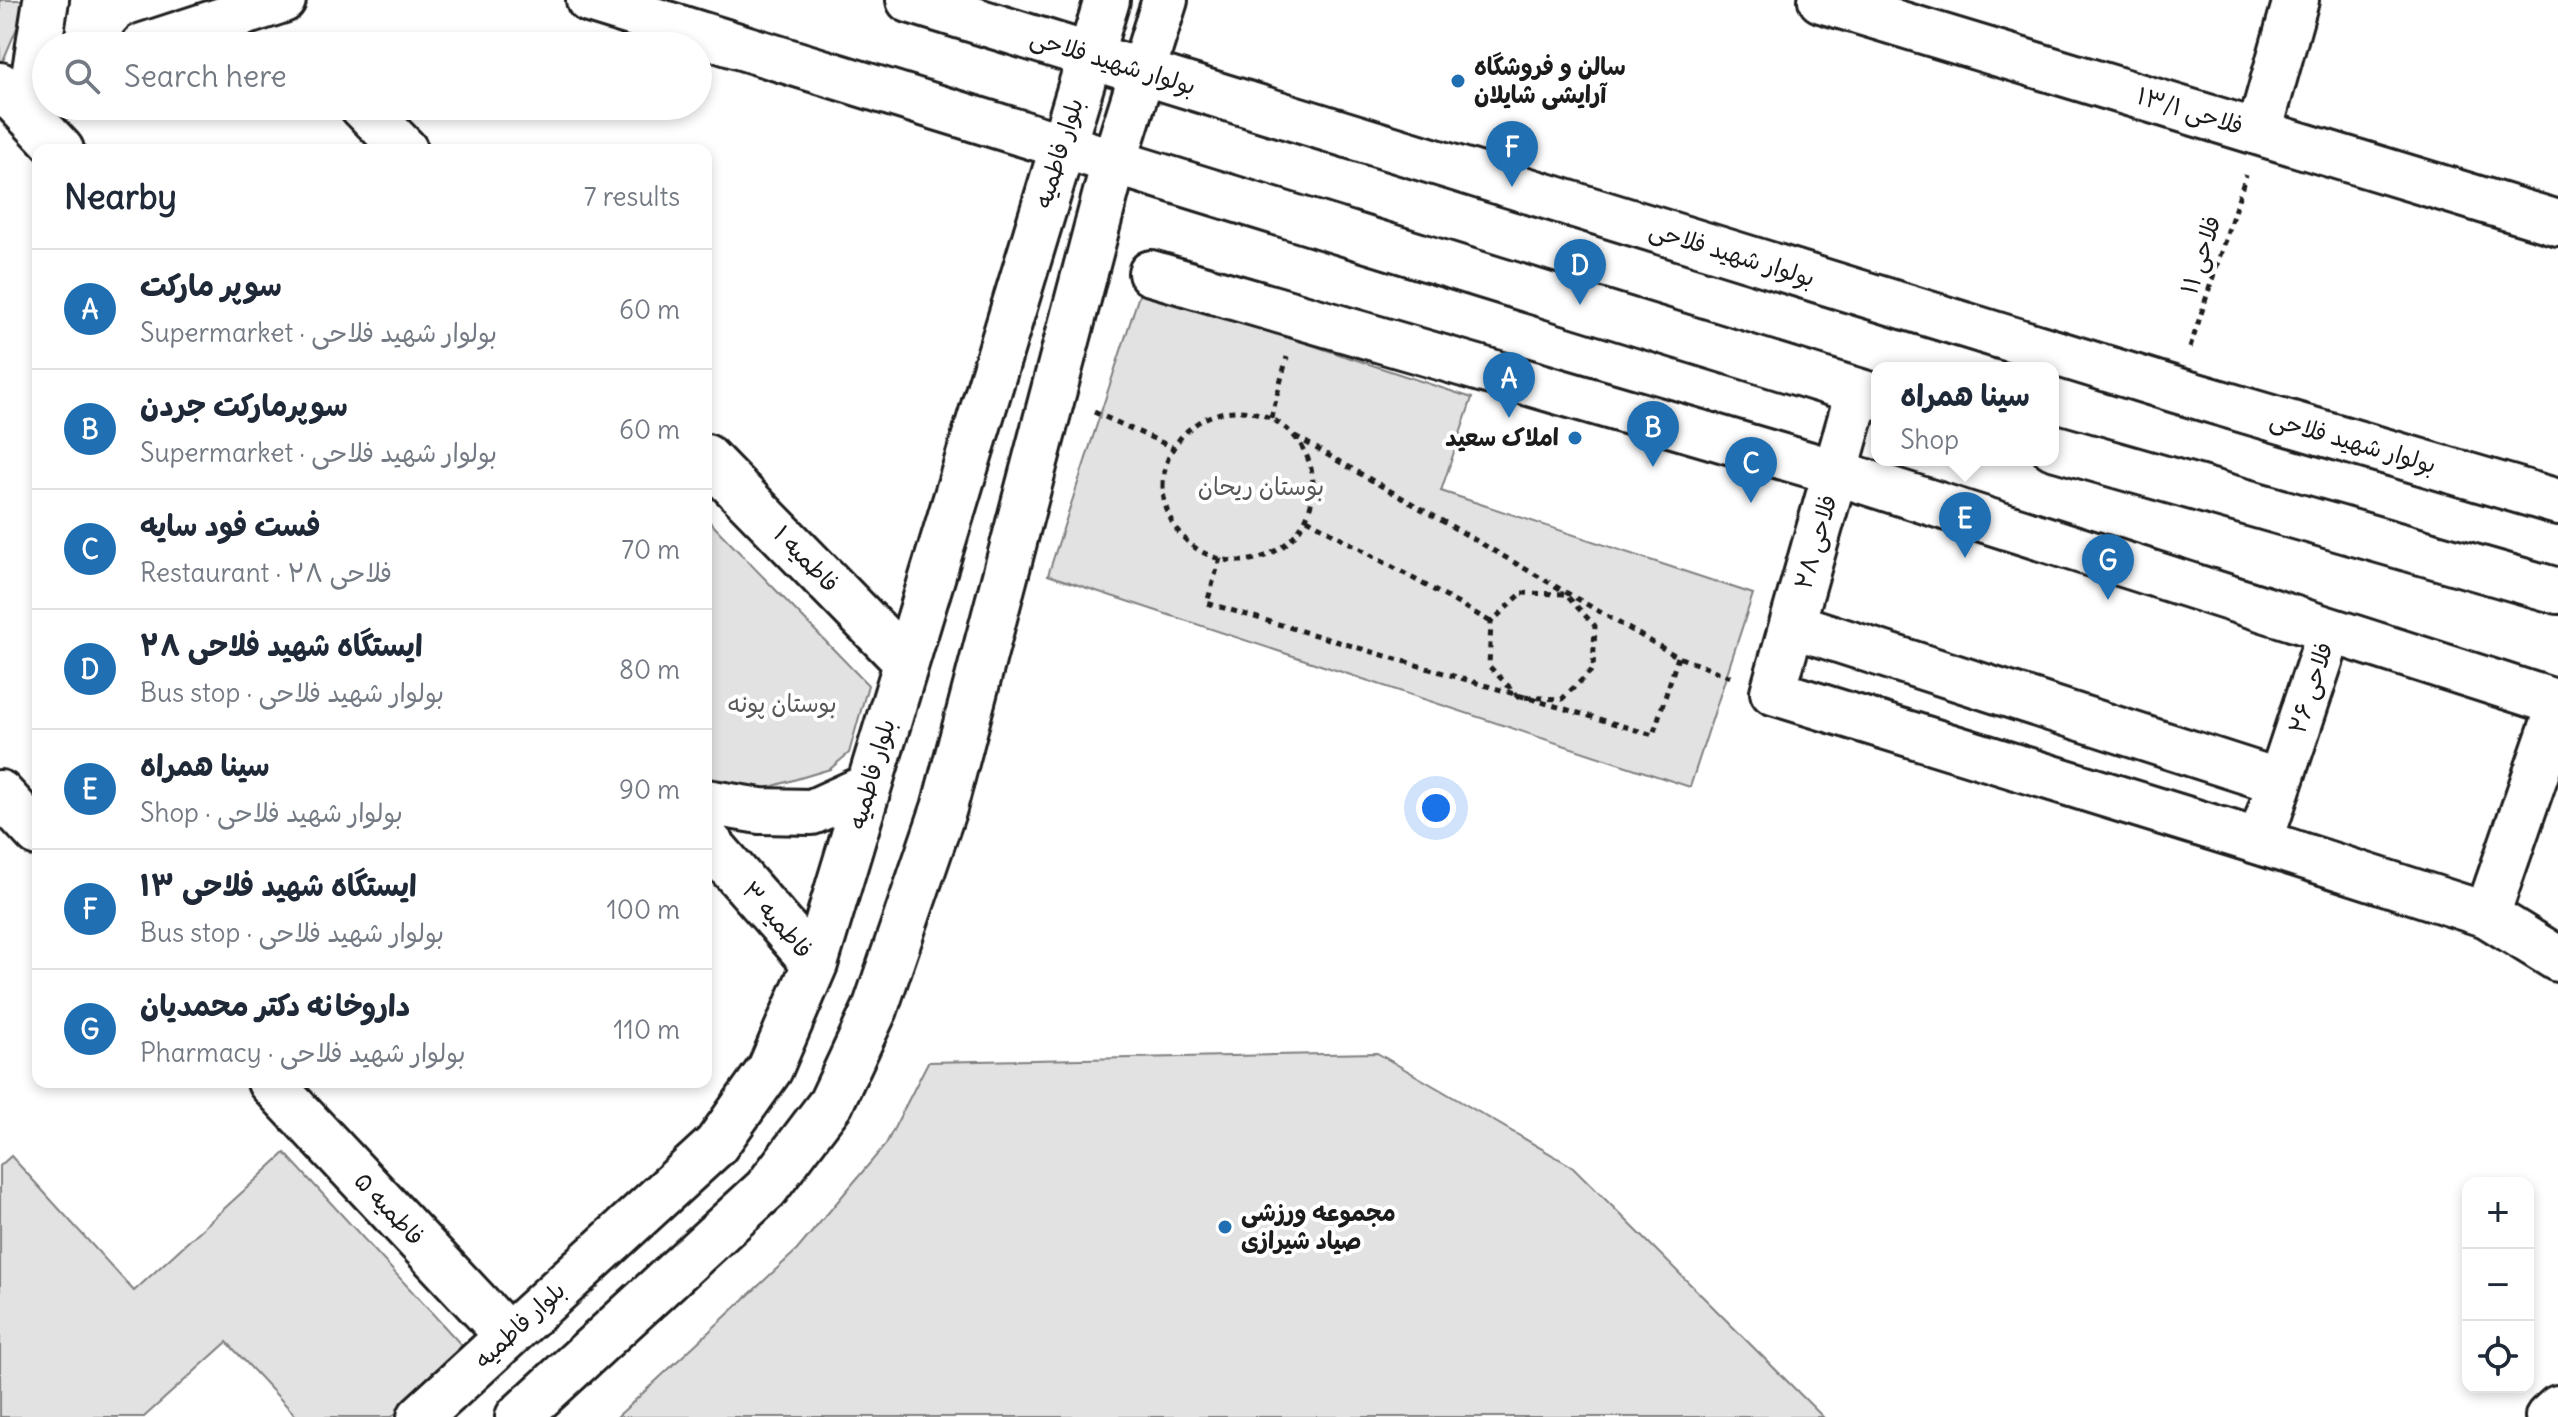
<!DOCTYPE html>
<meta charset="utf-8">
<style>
:root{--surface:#fff;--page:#f6f6f7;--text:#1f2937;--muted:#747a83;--line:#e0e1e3;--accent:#1f6fb2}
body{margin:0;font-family:Delius,"Playpen Sans Arabic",sans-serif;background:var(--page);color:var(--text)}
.controls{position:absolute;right:24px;bottom:24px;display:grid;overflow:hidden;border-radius:16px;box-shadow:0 4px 12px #0003}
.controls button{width:72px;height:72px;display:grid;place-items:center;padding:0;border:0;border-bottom:2px solid var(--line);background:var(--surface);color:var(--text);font:40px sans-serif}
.you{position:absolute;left:1436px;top:808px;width:28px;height:28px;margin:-20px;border:6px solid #fff;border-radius:50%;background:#1a73e8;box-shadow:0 0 0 12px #1a73e833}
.badge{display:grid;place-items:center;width:52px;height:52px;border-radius:50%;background:var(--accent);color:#fff;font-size:26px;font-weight:700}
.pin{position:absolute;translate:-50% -66px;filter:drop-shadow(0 2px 4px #0008)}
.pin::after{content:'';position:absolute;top:42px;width:28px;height:24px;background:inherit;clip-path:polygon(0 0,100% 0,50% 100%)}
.popup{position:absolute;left:1871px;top:362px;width:188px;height:104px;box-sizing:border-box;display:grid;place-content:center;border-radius:16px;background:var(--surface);filter:drop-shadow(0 2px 6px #0005);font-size:26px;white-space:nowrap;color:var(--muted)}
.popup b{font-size:30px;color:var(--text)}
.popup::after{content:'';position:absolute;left:50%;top:100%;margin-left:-16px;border:16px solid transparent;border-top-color:var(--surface)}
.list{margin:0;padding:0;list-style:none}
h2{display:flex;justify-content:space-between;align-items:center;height:104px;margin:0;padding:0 32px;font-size:34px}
h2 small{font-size:26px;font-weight:400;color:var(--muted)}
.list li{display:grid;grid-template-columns:52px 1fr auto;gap:24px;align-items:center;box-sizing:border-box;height:120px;padding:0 32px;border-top:2px solid var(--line)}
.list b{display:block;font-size:30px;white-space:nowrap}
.list p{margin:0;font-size:26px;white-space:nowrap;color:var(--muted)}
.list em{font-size:26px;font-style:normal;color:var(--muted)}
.icon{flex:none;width:44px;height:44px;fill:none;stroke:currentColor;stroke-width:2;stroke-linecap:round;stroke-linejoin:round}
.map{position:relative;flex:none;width:2558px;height:1417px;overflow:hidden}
.search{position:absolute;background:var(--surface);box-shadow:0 4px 12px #0003;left:32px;top:32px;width:680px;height:88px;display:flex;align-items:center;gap:20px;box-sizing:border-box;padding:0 28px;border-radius:44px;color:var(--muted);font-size:30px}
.panel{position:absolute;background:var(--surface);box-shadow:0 4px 12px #0003;left:32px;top:144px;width:680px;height:944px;border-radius:16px}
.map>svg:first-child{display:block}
</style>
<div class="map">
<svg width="2558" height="1417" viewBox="0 0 2558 1417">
<rect width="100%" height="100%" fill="#fff"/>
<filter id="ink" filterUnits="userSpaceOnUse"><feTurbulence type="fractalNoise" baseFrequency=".0125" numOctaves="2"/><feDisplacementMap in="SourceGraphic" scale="16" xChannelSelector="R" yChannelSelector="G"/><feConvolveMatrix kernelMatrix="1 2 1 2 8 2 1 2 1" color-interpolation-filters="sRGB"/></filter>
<g filter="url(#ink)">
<path fill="#e2e2e2" stroke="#7f7f7f" stroke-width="2" d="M0,0H29L2,63L0,61Z
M1141,289L1472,398L1441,491L1753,594L1690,787L1048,575Z
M706,518L868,685L849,753L830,769L750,793L706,786Z
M1377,1053L1573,1167L1823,1417H617L797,1250L886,1144L928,1062Z
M285,1153L465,1349L392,1417H297L227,1342L144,1417H0V1166L11,1156L134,1291Z"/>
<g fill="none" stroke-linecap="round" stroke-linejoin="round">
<defs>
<path id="minor" d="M1821,0L2558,223
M143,46L283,0
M0,85L61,150
M362,106L405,150
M28,115L46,0
M2259,132L2296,0
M1151,273L1835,472L2558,703
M1858,392L1773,692L2260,842L2487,915L2558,959
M706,457L905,661
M1792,625L2280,782
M0,793L38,834
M706,802L760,811L812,812L869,786
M706,839L815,964
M2260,842L2330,631
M2487,915L2558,710
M270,1082L508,1336
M420,1417L716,1145L770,1069L815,964L1107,0
M518,1417L766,1189L831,1103L875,1009L944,808L1114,162L1165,0
M2548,1417L2558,1408"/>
<path id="major" d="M589,0L1877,397
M909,0L2176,390L2558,502
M2053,447L2558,591"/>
</defs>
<use href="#minor" stroke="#1c1c1c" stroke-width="50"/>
<use href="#major" stroke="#1c1c1c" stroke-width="50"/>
<path stroke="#1c1c1c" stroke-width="5" stroke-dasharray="6 6" stroke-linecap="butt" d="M2190,348L2246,175
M1163 486a75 75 0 1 1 150 0a75 75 0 1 1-150 0Z
M1094,412L1172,447
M1271,418L1287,357
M1295,436L1678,657L1731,677
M1307,519L1491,622
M1220,558L1207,603L1653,735L1678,657
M1522,593L1565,594L1595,626L1593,669L1562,699L1519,697L1489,666L1491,622Z"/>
<use href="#minor" stroke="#fff" stroke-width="44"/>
<use href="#major" stroke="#fff" stroke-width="44"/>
</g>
</g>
<g fill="#1f6fb2" stroke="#fff" stroke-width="3">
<circle cx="1458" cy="81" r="8"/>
<circle cx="1575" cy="438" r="8"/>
<circle cx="1225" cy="1227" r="8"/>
</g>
<g text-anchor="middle" stroke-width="8" stroke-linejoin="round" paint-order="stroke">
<g font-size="24" fill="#1c1c1c" stroke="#fff">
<text transform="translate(1113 62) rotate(17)" y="8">بولوار شهید فلاحی</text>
<text transform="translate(2190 111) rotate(17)" y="8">فلاحی ۱۳/۱</text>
<text transform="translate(1059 153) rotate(-73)" y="8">بلوار فاطمیه</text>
<text transform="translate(1732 254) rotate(17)" y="8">بولوار شهید فلاحی</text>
<text transform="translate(2201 255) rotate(-72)" y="8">فلاحی ۱۱</text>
<text transform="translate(2353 442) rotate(16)" y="8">بولوار شهید فلاحی</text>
<text transform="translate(1816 542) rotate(-74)" y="8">فلاحی ۲۸</text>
<text transform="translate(806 559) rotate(46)" y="8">فاطمیه ۱</text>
<text transform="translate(2311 688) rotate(-72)" y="8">فلاحی ۲۶</text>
<text transform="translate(872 774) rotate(-74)" y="8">بلوار فاطمیه</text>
<text transform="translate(777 920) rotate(49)" y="8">فاطمیه ۳</text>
<text transform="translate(389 1209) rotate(47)" y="8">فاطمیه ۵</text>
<text transform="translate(520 1325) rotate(-43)" y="8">بلوار فاطمیه</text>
</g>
<g font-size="24" font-weight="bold" fill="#1c1c1c" stroke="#fff" text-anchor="start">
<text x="1474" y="75">سالن و فروشگاه<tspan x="1474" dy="28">آرایشی شایلان</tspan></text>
<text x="1559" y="446" text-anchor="end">املاک سعید</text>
<text x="1241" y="1221">مجموعه ورزشی<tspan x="1241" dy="28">صیاد شیرازی</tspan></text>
</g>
<g font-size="24" fill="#575757" stroke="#fff">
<text x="1261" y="495">بوستان ریحان</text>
<text x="782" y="712">بوستان پونه</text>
</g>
</g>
</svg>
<div class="controls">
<button>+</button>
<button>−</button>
<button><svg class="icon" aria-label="locate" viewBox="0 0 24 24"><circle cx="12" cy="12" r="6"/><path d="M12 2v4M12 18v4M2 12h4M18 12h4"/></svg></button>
</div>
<div class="you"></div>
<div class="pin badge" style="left:1509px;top:418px">A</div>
<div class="pin badge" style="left:1653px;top:467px">B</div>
<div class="pin badge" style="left:1751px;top:503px">C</div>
<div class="pin badge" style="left:1580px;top:305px">D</div>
<div class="pin badge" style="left:1965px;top:558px">E</div>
<div class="popup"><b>سینا همراه</b>Shop</div>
<div class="pin badge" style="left:1512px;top:187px">F</div>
<div class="pin badge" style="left:2108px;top:600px">G</div>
<div class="search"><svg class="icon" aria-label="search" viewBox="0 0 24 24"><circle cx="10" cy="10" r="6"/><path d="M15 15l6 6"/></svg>Search here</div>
<section class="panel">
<h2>Nearby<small>7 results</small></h2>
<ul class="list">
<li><span class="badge">A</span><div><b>سوپر مارکت</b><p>Supermarket · بولوار شهید فلاحی</p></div><em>60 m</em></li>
<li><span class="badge">B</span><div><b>سوپرمارکت جردن</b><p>Supermarket · بولوار شهید فلاحی</p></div><em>60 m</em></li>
<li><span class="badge">C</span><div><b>فست فود سایه</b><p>Restaurant · فلاحی ۲۸</p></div><em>70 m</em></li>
<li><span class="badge">D</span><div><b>ایستگاه شهید فلاحی ۲۸</b><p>Bus stop · بولوار شهید فلاحی</p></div><em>80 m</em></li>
<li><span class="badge">E</span><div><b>سینا همراه</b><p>Shop · بولوار شهید فلاحی</p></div><em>90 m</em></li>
<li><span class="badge">F</span><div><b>ایستگاه شهید فلاحی ۱۳</b><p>Bus stop · بولوار شهید فلاحی</p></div><em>100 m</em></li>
<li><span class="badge">G</span><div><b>داروخانه دکتر محمدیان</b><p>Pharmacy · بولوار شهید فلاحی</p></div><em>110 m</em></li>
</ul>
</section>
</div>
